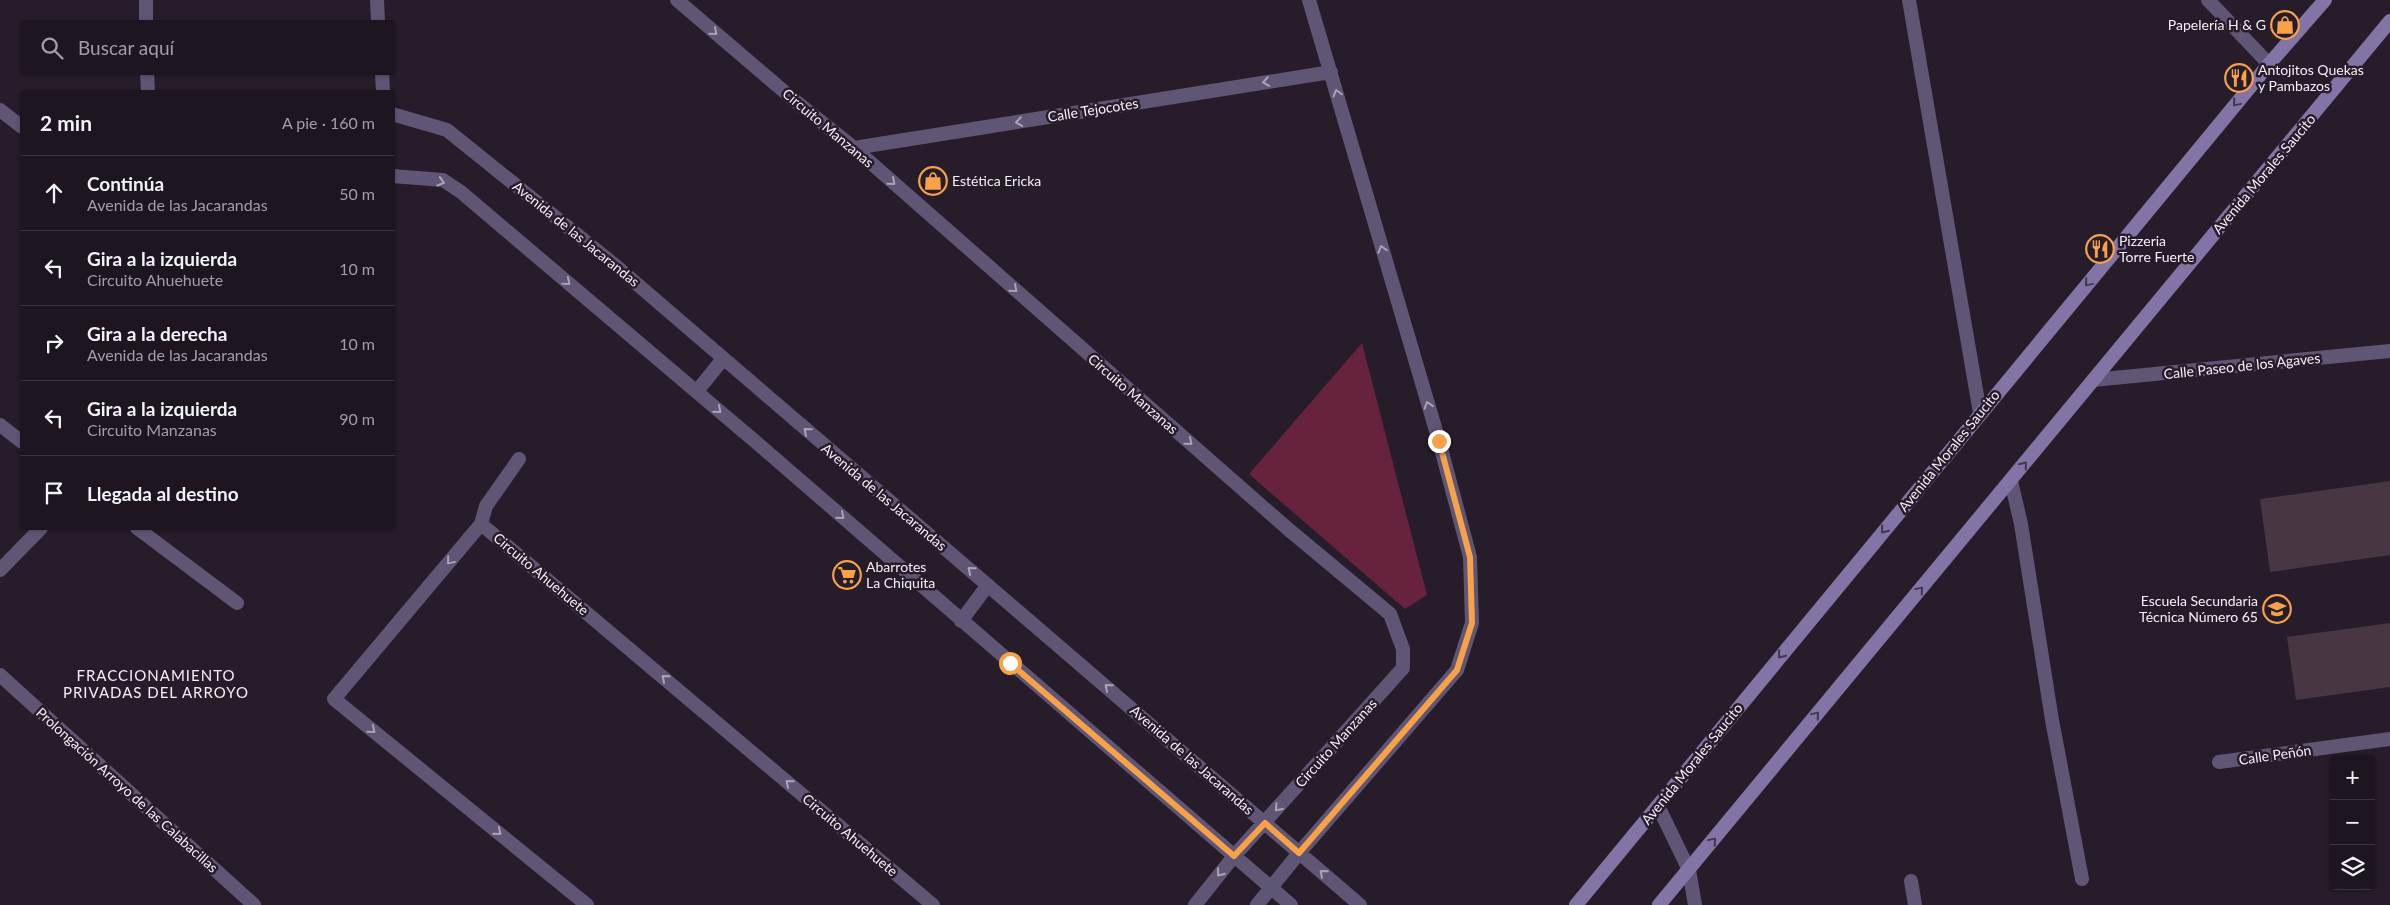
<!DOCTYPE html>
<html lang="es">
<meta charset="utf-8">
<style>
:root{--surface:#1d1520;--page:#251e29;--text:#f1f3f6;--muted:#a09fa5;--line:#3b343e}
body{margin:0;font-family:Lato,sans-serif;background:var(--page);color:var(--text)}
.controls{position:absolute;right:15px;bottom:15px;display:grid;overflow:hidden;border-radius:5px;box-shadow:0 1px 4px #0004}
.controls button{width:45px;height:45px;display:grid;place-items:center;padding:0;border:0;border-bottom:1px solid var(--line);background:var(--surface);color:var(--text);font:25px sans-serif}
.stop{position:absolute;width:15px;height:15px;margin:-11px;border:4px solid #f7a149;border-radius:50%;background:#fff}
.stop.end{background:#f7a149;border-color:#fff;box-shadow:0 1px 5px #0008}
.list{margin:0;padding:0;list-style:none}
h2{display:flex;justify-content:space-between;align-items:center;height:65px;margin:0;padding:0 20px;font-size:21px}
h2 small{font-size:16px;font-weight:400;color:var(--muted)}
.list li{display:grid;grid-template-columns:32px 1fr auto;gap:15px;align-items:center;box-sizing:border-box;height:75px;padding:0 20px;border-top:1px solid var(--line)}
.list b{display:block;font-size:19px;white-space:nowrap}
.list p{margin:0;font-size:16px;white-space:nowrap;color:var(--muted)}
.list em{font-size:16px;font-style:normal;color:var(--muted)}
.icon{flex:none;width:28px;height:28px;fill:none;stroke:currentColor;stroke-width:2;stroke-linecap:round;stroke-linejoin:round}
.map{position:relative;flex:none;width:2390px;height:905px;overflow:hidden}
.search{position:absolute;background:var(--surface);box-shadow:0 1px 4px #0004;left:20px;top:20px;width:375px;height:55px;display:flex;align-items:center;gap:12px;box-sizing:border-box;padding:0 18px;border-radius:5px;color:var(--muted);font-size:19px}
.panel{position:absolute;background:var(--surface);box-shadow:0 1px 4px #0004;left:20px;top:90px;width:375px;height:440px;border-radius:5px}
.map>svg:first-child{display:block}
</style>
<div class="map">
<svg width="2390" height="905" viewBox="0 0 2390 905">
<rect width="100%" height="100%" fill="#271c2a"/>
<path fill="#67233d" d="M1362,343L1427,595L1405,609L1249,474Z"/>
<path fill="#483642" d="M2390,481V555L2270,572L2260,499Z
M2390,623V687L2296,700L2287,637Z"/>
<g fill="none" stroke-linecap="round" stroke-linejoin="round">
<path stroke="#5f5675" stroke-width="14" d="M146,0V22
M377,0L378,22
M677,0L794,100L854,148L1288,529L1390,614L1403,649V668L1234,856L1195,905
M1909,0L1980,413
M2208,0L2269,64
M147,72L148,92
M382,72L383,92
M0,110L22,127
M392,114L447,130L616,266L1360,905
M854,148L1331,72
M392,176L443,180L461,192L764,449L1291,905
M2093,380L2390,351
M697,391L723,359
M0,425L22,442
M519,459L486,506L481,524L334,699L587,905
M2011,481L2021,524L2052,720L2082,879
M481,524L933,905
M137,528L237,603
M0,570L41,528
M961,621L988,585
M0,675L254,905
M2219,762L2390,739
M1658,806L1689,870L1695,905
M1911,881L1915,905
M1257,905L1299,853L1457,670L1472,623L1470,557L1439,441L1309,0"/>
<path stroke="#8374a6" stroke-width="14" d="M1576,905L2269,64L2325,0
M1659,905L2390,21"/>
</g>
<defs><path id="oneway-chevron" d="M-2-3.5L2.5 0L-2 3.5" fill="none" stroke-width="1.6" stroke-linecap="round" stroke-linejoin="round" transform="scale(1.25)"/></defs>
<g stroke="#aaa2b6">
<use href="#oneway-chevron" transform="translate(714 32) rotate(41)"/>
<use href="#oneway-chevron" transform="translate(1266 82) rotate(171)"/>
<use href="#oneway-chevron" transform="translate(1337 93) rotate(-106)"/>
<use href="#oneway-chevron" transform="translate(1019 122) rotate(171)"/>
<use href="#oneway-chevron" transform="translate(441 182) rotate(16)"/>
<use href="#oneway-chevron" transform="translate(892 182) rotate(41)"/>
<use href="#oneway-chevron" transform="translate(1382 249) rotate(-106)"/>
<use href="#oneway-chevron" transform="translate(567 282) rotate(40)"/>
<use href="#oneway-chevron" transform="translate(1014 289) rotate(41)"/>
<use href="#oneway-chevron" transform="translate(1428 405) rotate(-107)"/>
<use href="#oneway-chevron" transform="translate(718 410) rotate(40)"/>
<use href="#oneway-chevron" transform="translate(807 431) rotate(-139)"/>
<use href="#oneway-chevron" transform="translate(1189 442) rotate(41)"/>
<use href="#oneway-chevron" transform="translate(841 516) rotate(41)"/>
<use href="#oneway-chevron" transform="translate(450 561) rotate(130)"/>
<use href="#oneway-chevron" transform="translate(971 570) rotate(-140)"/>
<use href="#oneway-chevron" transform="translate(665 678) rotate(-140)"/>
<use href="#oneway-chevron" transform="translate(1108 687) rotate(-139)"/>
<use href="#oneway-chevron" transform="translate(372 730) rotate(39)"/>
<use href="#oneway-chevron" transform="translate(789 783) rotate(-140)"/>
<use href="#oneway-chevron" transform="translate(1278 808) rotate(132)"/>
<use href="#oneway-chevron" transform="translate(498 832) rotate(39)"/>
<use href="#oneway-chevron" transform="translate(1220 873) rotate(128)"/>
<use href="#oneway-chevron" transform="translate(1323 873) rotate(-139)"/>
</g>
<g stroke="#43364f">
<use href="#oneway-chevron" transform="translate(2236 103) rotate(130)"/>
<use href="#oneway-chevron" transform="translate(2088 283) rotate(130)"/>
<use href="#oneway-chevron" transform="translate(2024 465) rotate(-51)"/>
<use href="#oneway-chevron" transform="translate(1884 530) rotate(129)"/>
<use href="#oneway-chevron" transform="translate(1920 590) rotate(-50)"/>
<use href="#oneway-chevron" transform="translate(1781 655) rotate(129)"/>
<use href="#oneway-chevron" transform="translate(1816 715) rotate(-50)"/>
<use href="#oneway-chevron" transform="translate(1713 841) rotate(-50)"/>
</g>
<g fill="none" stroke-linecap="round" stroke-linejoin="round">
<path stroke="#f7a149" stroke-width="6" d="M1010,663L1234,856L1265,823L1299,853L1457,670L1472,623L1470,557L1439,441"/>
</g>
<defs>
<symbol id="shop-ring" viewBox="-11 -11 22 22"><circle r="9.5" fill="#271c2a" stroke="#f7a149" stroke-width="1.5"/><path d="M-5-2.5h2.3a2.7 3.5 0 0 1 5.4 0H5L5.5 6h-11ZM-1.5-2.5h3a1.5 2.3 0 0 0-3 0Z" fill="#f7a149"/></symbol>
<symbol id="restaurant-ring" viewBox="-11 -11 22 22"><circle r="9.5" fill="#271c2a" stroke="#f7a149" stroke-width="1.5"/><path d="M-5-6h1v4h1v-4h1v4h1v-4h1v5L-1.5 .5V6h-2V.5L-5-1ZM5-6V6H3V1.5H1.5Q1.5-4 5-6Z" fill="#f7a149"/></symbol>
<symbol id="supermarket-ring" viewBox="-11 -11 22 22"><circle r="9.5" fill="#271c2a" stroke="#f7a149" stroke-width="1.5"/><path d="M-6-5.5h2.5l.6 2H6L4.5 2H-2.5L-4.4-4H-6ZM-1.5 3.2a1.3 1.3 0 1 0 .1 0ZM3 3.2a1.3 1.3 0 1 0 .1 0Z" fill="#f7a149"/></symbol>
<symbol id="school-ring" viewBox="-11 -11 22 22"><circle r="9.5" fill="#271c2a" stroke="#f7a149" stroke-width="1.5"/><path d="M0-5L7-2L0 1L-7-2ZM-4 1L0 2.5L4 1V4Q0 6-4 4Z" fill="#f7a149"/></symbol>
</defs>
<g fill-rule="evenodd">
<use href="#shop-ring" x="2269" y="9" width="32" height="32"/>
<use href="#restaurant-ring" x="2223" y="62" width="32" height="32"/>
<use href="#shop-ring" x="917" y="165" width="32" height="32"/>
<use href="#restaurant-ring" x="2084" y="233" width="32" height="32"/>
<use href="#supermarket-ring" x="831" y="559" width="32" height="32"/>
<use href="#school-ring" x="2261" y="593" width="32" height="32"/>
</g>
<g text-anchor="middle" stroke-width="5" stroke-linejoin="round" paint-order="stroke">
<g font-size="14" fill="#f6eef8" stroke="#271c2a" text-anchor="start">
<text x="2266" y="30" text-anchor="end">Papelería H &amp; G</text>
<text x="2258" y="75">Antojitos Quekas<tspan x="2258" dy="16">y Pambazos</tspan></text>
<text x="952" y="186">Estética Ericka</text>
<text x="2119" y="246">Pizzeria<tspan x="2119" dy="16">Torre Fuerte</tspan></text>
<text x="866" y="572">Abarrotes<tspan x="866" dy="16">La Chiquita</tspan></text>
<text x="2258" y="606" text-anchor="end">Escuela Secundaria<tspan x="2258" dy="16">Técnica Número 65</tspan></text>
</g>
<g font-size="14" fill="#f6eef8" stroke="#271c2a">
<text transform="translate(1093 110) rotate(-9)" y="5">Calle Tejocotes</text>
<text transform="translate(828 128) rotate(40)" y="5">Circuito Manzanas</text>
<text transform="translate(2264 174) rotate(-50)" y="5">Avenida Morales Saucito</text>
<text transform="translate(576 234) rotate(39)" y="5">Avenida de las Jacarandas</text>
<text transform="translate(2242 366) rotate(-6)" y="5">Calle Paseo de los Agaves</text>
<text transform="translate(1133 394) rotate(41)" y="5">Circuito Manzanas</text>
<text transform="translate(1949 451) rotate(-51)" y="5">Avenida Morales Saucito</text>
<text transform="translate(884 497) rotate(40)" y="5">Avenida de las Jacarandas</text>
<text transform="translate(541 574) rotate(40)" y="5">Circuito Ahuehuete</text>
<text transform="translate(1336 743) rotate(-48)" y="5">Circuito Manzanas</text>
<text transform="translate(2275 755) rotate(-8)" y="5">Calle Peñón</text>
<text transform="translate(1192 760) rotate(41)" y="5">Avenida de las Jacarandas</text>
<text transform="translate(1692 764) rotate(-51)" y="5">Avenida Morales Saucito</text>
<text transform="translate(127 790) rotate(42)" y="5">Prolongación Arroyo de las Calabacillas</text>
<text transform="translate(850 835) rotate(40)" y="5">Circuito Ahuehuete</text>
</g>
<g font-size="15" letter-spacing="1" fill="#f6eef8" stroke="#271c2a">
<text x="156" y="681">FRACCIONAMIENTO<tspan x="156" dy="17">PRIVADAS DEL ARROYO</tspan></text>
</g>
</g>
</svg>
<div class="controls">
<button>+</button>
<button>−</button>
<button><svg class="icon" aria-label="layers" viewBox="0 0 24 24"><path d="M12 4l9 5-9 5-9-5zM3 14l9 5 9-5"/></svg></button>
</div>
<div class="stop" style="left:1010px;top:663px"></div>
<div class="stop end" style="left:1439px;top:441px"></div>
<div class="search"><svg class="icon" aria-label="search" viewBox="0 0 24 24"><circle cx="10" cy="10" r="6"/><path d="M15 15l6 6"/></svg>Buscar aquí</div>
<section class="panel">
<h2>2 min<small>A pie · 160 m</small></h2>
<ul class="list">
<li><svg class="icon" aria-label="ahead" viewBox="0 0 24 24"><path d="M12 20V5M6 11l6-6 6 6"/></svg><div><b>Continúa</b><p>Avenida de las Jacarandas</p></div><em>50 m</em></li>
<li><svg class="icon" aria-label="left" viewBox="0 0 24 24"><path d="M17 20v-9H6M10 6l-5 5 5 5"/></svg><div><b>Gira a la izquierda</b><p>Circuito Ahuehuete</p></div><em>10 m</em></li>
<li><svg class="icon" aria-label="right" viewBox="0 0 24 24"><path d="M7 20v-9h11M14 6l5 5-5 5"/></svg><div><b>Gira a la derecha</b><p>Avenida de las Jacarandas</p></div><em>10 m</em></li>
<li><svg class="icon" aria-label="left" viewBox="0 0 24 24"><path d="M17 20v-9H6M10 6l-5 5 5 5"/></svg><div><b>Gira a la izquierda</b><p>Circuito Manzanas</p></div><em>90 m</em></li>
<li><svg class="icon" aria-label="arrive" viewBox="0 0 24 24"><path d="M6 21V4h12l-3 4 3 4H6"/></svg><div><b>Llegada al destino</b></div></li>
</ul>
</section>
</div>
